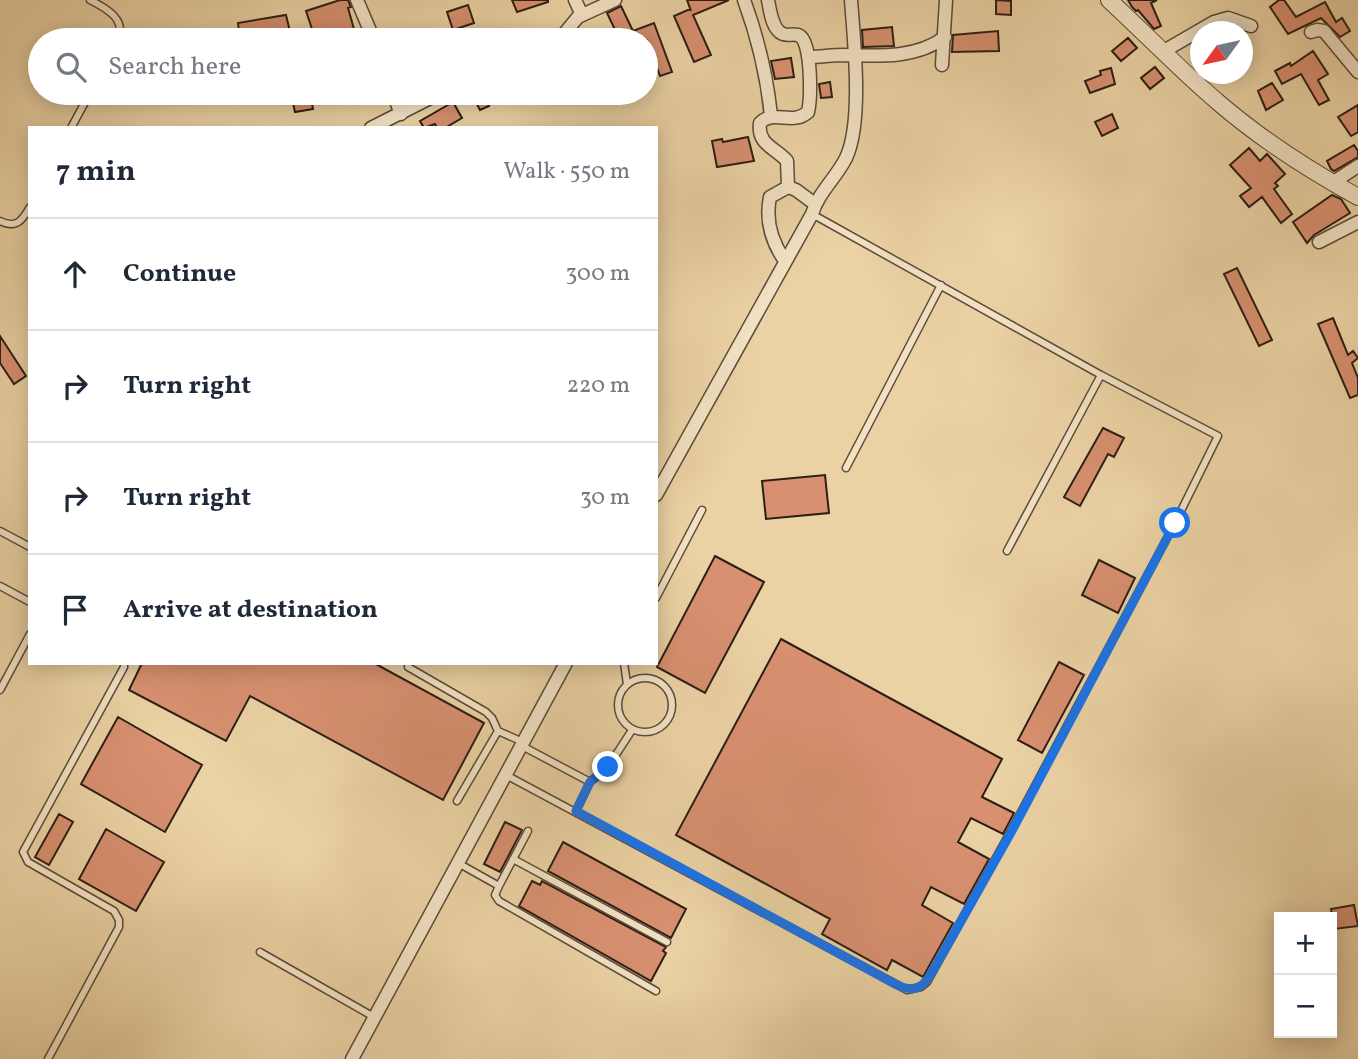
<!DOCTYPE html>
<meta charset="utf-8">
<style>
:root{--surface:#fff;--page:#f6f6f7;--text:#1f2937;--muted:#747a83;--line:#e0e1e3}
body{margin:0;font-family:Vollkorn,serif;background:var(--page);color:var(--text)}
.controls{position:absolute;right:21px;bottom:21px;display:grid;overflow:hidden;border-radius:0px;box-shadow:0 4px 18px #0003}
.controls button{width:63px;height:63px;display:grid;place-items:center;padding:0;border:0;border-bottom:2px solid var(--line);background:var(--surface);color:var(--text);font:35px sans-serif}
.compass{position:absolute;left:1190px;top:21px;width:63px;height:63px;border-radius:50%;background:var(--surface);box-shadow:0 4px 18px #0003;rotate:237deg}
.stop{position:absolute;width:21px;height:21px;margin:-16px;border:5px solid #1a73e8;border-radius:50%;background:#fff}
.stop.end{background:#1a73e8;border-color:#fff;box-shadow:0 2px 7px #0008}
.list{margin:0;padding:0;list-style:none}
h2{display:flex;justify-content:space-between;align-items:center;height:91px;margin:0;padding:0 28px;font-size:30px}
h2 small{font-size:23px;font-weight:400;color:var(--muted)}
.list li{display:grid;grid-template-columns:46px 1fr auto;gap:21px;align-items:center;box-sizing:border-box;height:112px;padding:0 28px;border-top:2px solid var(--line)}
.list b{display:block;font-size:26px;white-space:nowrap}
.list em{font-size:23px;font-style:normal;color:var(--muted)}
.icon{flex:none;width:38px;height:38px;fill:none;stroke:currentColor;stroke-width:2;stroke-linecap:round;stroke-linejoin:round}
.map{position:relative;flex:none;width:1358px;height:1059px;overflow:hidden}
.search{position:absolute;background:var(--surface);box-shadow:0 4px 18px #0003;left:28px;top:28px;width:630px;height:77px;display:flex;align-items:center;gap:18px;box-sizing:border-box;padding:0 24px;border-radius:38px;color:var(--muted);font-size:26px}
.panel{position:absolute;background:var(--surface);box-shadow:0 4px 18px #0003;left:28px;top:126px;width:630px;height:539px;border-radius:0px}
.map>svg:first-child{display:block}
</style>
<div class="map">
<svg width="1358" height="1059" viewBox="0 0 1358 1059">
<rect width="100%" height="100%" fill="#ebd2a4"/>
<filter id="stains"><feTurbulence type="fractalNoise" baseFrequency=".00286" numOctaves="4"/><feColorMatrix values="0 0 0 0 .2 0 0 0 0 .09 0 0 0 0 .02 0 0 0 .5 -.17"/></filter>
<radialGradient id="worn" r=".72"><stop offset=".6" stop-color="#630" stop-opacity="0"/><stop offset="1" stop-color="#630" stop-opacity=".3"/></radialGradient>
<path fill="#d89070" stroke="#2b1e14" stroke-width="2" d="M340,0H348L351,7L348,8L354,29L322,40H294V37L313,32L306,11Z
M512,0H548V2L517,12Z
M687,0H729L693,15L711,55L694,62L674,16L690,9L691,11Z
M996,0L1011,1V15L996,14Z
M1128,0H1157L1151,3L1161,26L1154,29L1138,10L1136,11L1132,7Z
M1279,0H1284L1296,17L1325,2L1336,22L1342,18L1350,31L1340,37L1321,18L1288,34L1270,7Z
M468,5L474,23L453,30L447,12Z
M621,6L633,31L654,23L672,72L660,76L647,40H610L618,36L607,13Z
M286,15L292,40H260L257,29L239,32L238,23Z
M892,27L894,46L863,47L862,30Z
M998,31L999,51L952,52L953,35Z
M1128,38L1137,48L1121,61L1112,51Z
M1313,51L1328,74L1318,80L1329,100L1319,105L1301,74L1282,84L1275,71L1290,63L1291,66Z
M791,58L794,77L775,79L771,61Z
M1155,67L1164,78L1150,89L1141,78Z
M1111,68L1115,84L1090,93L1085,81L1101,75L1100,71Z
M830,82L832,97L821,98L819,84Z
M1272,83L1283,100L1266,110L1258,91Z
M471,93H483L489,106L480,110Z
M311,99L313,109L295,112L293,103Z
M453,102L462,118L445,128H437L435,124L424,128L420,121Z
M1358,105V132L1351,136L1338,117Z
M1112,114L1118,128L1102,136L1095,122Z
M748,137L754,161L717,167L712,141L722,139L723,142Z
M1354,145L1358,151V157L1334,171L1331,169L1327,161Z
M1249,148L1260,161L1267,154L1285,174L1275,183L1278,186L1274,189L1292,214L1281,223L1262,197L1249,207L1240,196L1251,188L1230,165Z
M1332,195L1341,199L1350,213L1314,235L1307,243L1293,222Z
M1237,268L1272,340L1259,346L1224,274Z
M1333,318L1348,355L1353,351L1358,358L1352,363L1358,378V395L1350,398L1318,324Z
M0,336L26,376L14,384L0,363Z
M1103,428L1124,438L1114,457L1108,454L1080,506L1064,497Z
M825,475L829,513L766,519L762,481Z
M715,556L764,582L705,693L657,667Z
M1099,560L1135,578L1118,613L1082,595Z
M781,639L1002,759L982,797L1014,813L1003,834L971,818L958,842L989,859L964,904L931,887L922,905L953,923L923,977L892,960L887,970L822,934L830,919L676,835Z
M1059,662L1084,675L1042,753L1018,740Z
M142,663H374L484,723L443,800L250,696L226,741L129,690Z
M118,717L202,765L165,832L81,784Z
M59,814L73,822L49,865L35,857Z
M505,822L522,830L500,872L484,864Z
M106,829L164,862L136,911L79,879Z
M563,842L686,909L671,938L548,871Z
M532,881L540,885L542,881L666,947L663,951L666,953L651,981L519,906Z
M1354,905L1358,926L1334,929L1331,909Z"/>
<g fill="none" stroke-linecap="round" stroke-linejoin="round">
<defs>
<path id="service" d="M90,0C106,8 128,20 117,40
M71,128L90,93
M0,221C16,229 22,221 30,207
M846,468L941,285
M0,531L30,547
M1007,551L1101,375
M0,586L30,602
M656,598L702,510
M624,663L627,684
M408,667L486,712L492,718L498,731L523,742
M618 705a27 27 0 1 1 54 0a27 27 0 1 1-54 0Z
M0,690L30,634
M522,746L590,782
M506,775L907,990L921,987L927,982L1012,829L1175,523L1218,436L1101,375L812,214
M457,801L498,731
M576,811L590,782L608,767L632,730
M513,859L667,942
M458,863L499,886L495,895L499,901L656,991
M499,886L528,831
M260,952L374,1017
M48,1059L119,927V920L114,911L28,862L23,852L124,667V663"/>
<path id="minor" d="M357,0L374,40
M575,0L582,15
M744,0C758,38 767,76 771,116
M768,0C770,10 772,30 783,34C788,36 795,33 800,36C812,44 811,99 808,112C793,126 773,109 760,123C757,145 776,148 787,161L788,187
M1311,32L1317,30L1324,31L1358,72
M556,40L564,34L578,17L615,0
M1164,51L1214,22L1228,18L1251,26
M809,57C820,57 832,55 843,55C877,56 916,59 945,37
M942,65L946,0
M393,93L401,114
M371,128L440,93
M1332,183L1358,166
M1319,242L1358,222
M785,261C771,241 765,221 770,197L788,187L796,190L815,204
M656,495L812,214C818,193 836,178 846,158C863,122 854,41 851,0
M352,1059L566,663"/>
<path id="tertiary" d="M1109,0C1146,34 1181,71 1219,103C1262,140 1309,170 1358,197"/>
</defs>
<use href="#service" stroke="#5b4b38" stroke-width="9"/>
<use href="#minor" stroke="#5b4b38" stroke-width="15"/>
<use href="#tertiary" stroke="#5b4b38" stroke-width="18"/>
<use href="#service" stroke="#f2e2c4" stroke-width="6"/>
<use href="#minor" stroke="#f2e2c4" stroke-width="12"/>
<use href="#tertiary" stroke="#f2e2c4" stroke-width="16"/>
</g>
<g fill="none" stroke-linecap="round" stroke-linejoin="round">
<path stroke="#1a73e8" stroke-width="9" d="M608,767L590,782L576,811L897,985C921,996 927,981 938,962L1013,829L1175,523"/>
</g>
<rect width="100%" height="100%" filter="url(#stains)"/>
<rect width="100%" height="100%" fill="url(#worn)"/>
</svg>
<div class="controls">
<button>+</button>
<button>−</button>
</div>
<svg class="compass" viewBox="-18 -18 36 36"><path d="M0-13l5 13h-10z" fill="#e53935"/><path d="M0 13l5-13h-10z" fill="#747a83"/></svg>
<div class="stop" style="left:1175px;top:523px"></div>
<div class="stop end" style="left:608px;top:767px"></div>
<div class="search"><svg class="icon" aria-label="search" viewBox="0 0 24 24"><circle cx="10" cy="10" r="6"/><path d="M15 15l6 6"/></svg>Search here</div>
<section class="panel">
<h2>7 min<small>Walk · 550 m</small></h2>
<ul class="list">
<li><svg class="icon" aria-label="ahead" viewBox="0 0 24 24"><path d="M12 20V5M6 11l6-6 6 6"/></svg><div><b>Continue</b></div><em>300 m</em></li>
<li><svg class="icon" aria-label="right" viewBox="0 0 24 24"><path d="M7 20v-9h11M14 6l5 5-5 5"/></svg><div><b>Turn right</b></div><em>220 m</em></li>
<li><svg class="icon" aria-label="right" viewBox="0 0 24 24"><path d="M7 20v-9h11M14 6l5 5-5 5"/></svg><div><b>Turn right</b></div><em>30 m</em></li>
<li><svg class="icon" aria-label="arrive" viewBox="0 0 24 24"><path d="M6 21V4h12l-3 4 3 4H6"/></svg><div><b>Arrive at destination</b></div></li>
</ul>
</section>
</div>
